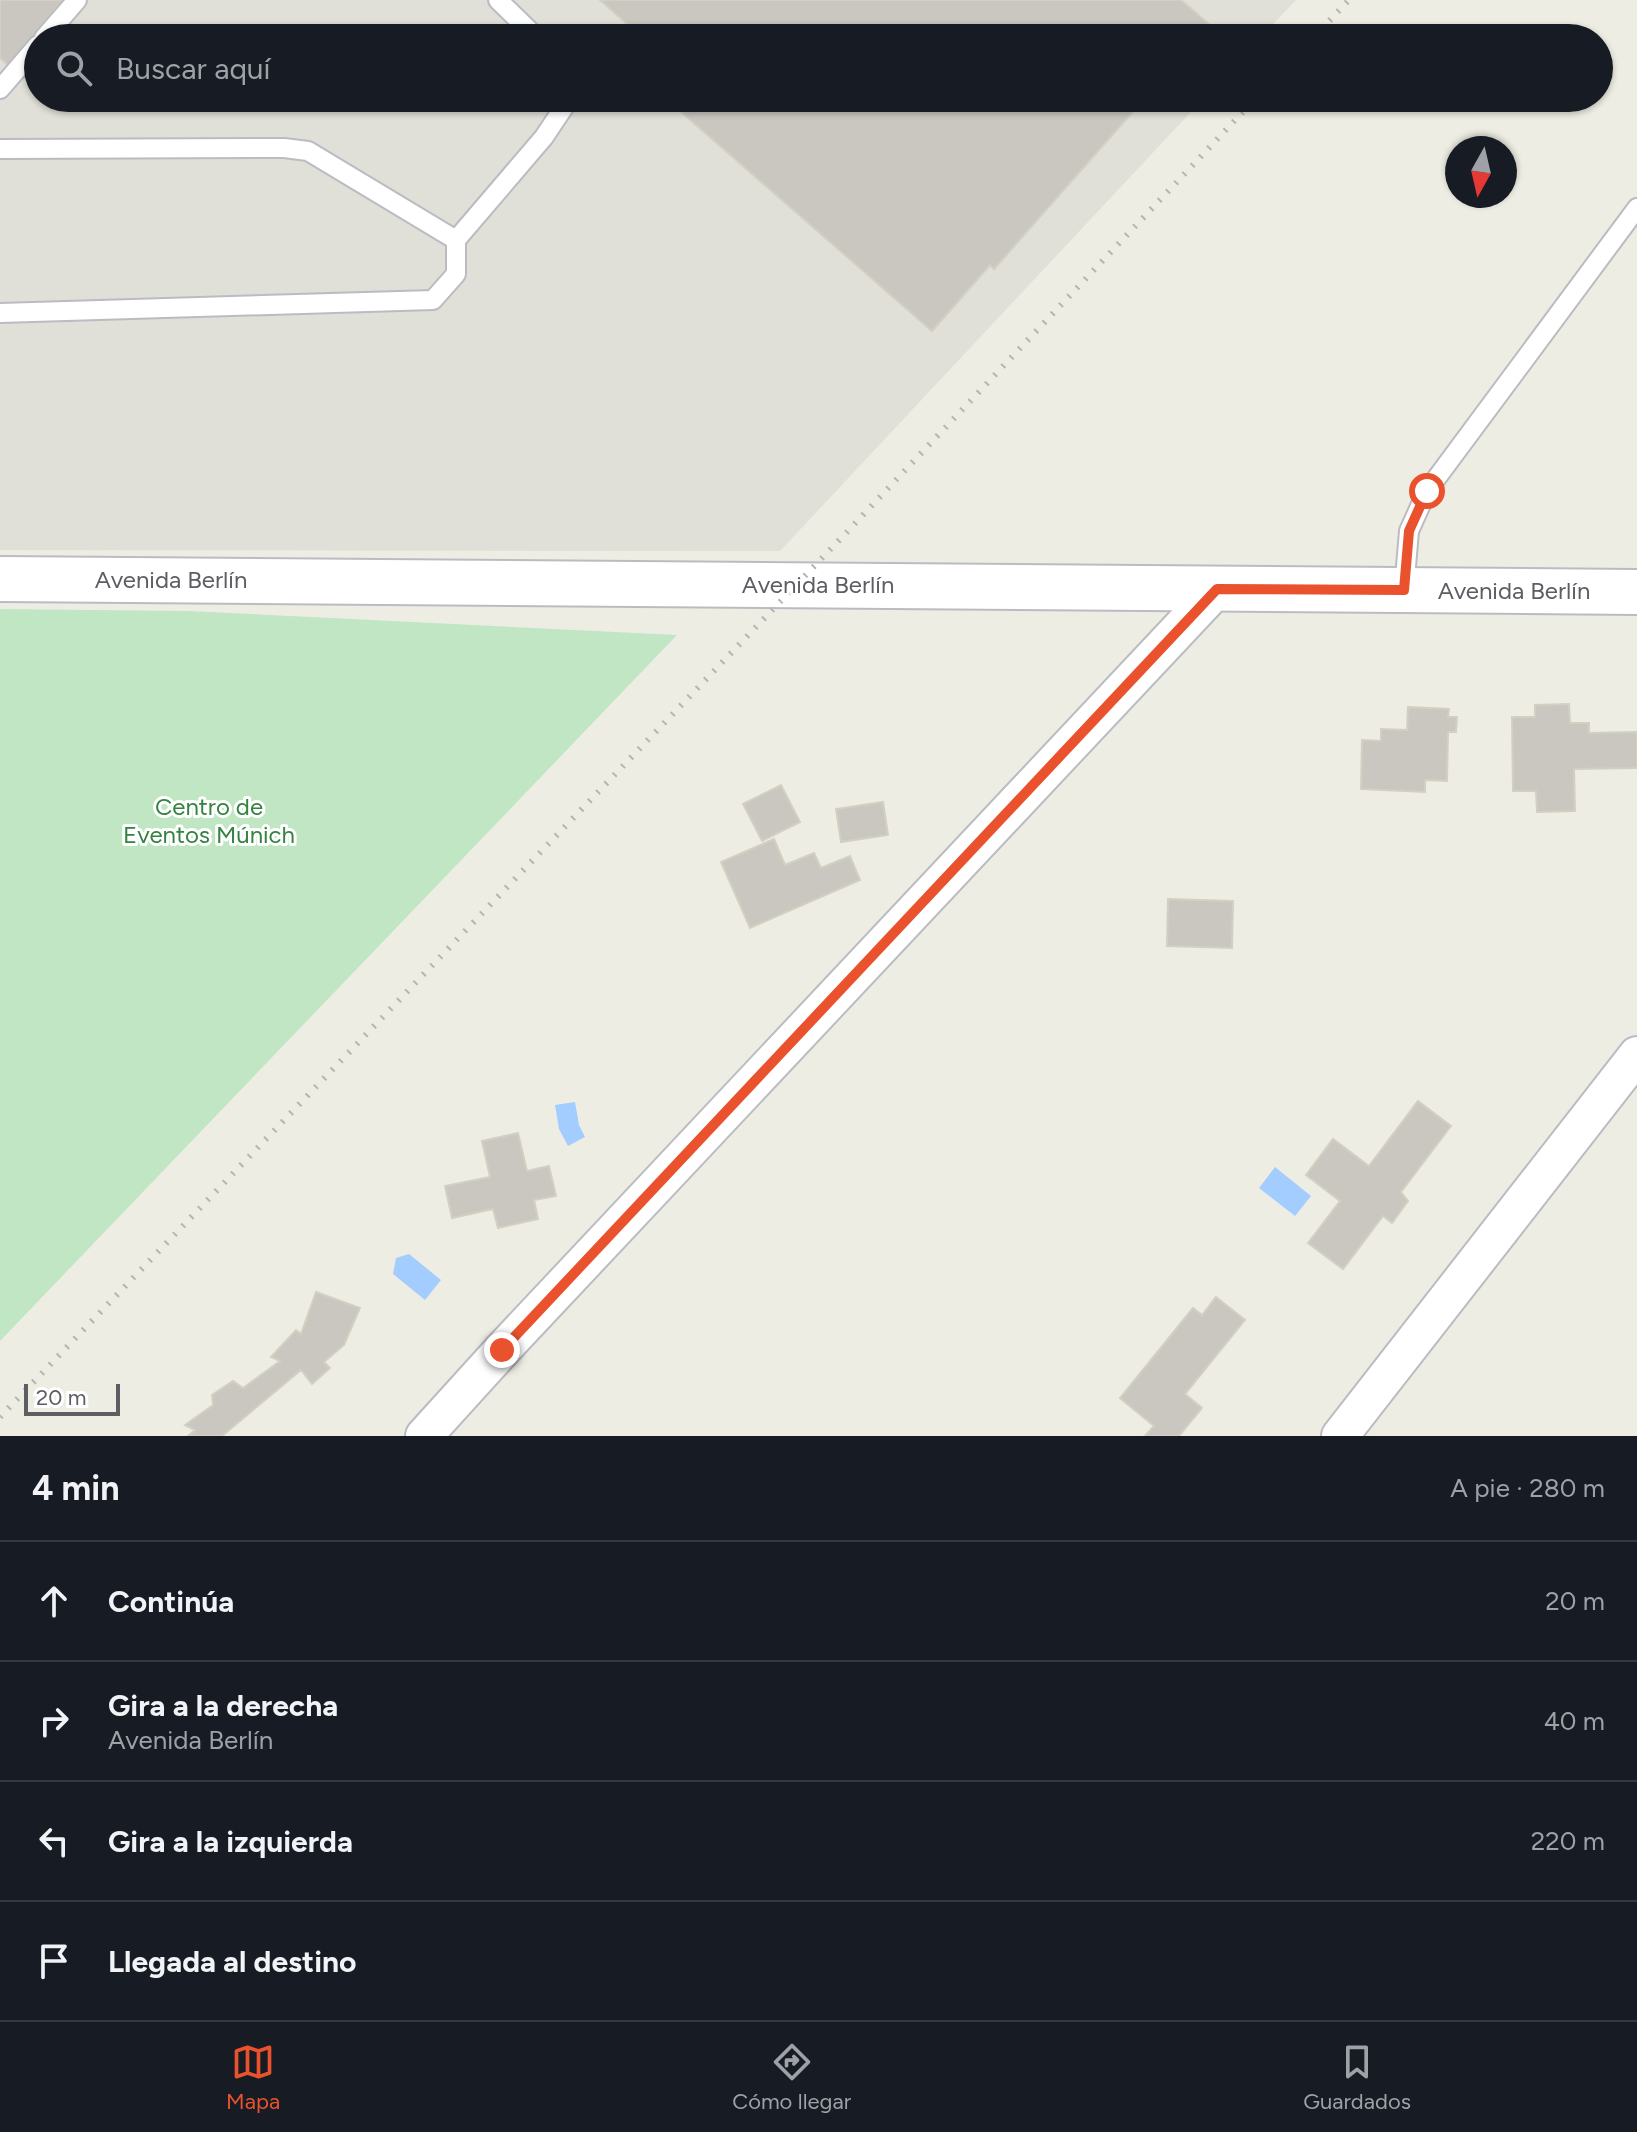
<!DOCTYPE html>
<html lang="es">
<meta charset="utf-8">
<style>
:root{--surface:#171b24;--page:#242831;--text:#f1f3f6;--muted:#9ea1a6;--line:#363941;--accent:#ea522e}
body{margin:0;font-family:Figtree,sans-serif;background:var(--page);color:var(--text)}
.compass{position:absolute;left:1445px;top:136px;width:72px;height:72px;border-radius:50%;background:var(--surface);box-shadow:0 2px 6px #0004;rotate:188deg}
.scale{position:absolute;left:24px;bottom:20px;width:96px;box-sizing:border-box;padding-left:8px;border:4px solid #5c5e64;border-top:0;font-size:22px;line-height:28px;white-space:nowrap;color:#5c5e64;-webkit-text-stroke:6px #fff;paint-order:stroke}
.stop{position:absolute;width:24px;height:24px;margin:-18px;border:6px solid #ea522e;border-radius:50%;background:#fff}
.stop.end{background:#ea522e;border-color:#fff;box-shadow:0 2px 8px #0008}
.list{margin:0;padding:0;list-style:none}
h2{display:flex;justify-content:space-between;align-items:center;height:104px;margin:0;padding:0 32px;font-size:34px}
h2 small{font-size:26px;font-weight:400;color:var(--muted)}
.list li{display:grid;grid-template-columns:52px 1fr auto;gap:24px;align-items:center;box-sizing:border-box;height:120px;padding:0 32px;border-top:2px solid var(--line)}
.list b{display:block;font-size:30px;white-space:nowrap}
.list p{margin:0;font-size:26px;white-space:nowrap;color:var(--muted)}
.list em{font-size:26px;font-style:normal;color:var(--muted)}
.icon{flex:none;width:44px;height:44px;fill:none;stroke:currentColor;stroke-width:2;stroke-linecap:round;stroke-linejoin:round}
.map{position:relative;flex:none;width:1637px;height:1436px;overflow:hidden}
.search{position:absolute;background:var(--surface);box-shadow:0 2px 6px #0004;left:24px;right:24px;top:24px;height:88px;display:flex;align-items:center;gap:20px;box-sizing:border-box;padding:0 28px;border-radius:44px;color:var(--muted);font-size:30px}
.sheet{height:584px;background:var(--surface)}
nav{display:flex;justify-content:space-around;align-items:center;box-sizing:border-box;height:112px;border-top:2px solid var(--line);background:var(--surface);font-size:22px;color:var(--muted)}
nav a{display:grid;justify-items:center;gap:4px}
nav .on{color:var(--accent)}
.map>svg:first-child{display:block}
</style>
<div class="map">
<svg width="1637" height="1436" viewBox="0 0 1637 1436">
<rect width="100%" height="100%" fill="#eeede3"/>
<path fill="#e0dfd8" d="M0,0H1296L1260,38H38V98H1204L780,551L0,550Z"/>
<path fill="#c0e6c4" d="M0,609L188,611L677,635L0,1341Z"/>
<path fill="#a3ccff" d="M575,1102L579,1125L585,1137L568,1146L559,1129L555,1105Z
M1275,1167L1311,1196L1295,1216L1259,1188Z
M409,1254L441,1280L425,1300L393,1274L396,1258Z"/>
<path fill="#cac7c1" stroke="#d3d0c2" stroke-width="2" d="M0,0H63L8,65L0,58Z
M600,0H1181L1209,24L1197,38H643Z
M665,98H1145L994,269L990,265L932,331Z
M1569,704L1570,723H1589V733L1637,732V768L1574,769L1575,811L1537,812L1536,791H1513L1512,717H1535V705Z
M1408,707L1449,709L1448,717H1457L1456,732H1448L1447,781L1425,780V792L1361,789L1362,740L1381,741V729L1407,730Z
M781,785L800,822L762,841L743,804Z
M883,802L888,835L841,842L836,809Z
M774,839L785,865L814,853L821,868L850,856L860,880L750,928L721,862Z
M1168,899L1233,901L1232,948L1167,946Z
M1418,1101L1451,1126L1401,1192L1408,1201L1392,1223L1383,1216L1343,1269L1308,1243L1340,1201L1306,1175L1333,1139L1369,1166Z
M518,1133L527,1171L549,1166L556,1196L534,1200L538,1219L498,1228L493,1209L452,1218L445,1186L490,1177L482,1141Z
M316,1292L360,1308L344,1345L324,1362L330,1368L312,1384L301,1370L222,1436H188L195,1430L185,1425L213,1405L212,1395L233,1381L243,1388L280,1361L271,1357L296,1330L301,1334Z
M1216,1297L1245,1320L1185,1394L1202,1408L1179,1436H1145L1154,1426L1120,1398L1193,1308L1202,1315Z"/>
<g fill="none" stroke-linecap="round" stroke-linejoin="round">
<defs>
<path id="service" d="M498,0L537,38
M44,38L77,0
M0,89L38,45
M0,149L284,148L308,151L456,240
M0,313L433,300L456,274V240L544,137L570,98
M1404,590L1409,531L1427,491L1637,208"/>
<path id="minor" d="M424,1436L502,1350L1217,589
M1340,1436L1637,1055"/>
<path id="tertiary" d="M0,579L1637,592"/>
</defs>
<use href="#service" stroke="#bbbcc2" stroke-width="22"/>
<use href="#minor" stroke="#bbbcc2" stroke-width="40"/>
<use href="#tertiary" stroke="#bbbcc2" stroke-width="48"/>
<use href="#service" stroke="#fff" stroke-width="18"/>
<use href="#minor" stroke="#fff" stroke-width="36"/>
<use href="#tertiary" stroke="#fff" stroke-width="44"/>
<path stroke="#b4b5b5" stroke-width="6" stroke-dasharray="2 10" stroke-linecap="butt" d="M1313,38L1349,0
M0,1417L845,534L1256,98"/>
</g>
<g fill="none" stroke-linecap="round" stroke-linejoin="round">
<path stroke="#ea522e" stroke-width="10" d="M502,1350L1217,589L1404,590L1409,531L1427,491"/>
</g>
<g text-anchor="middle" stroke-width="6" stroke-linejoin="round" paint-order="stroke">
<g font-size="24" fill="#5c5e64" stroke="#fff">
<text x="171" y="588">Avenida Berlín</text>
<text x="818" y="593">Avenida Berlín</text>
<text x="1514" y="599">Avenida Berlín</text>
</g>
<g font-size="24" fill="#348340" stroke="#fff">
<text x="209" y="815">Centro de<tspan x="209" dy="28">Eventos Múnich</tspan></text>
</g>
</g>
</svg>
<svg class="compass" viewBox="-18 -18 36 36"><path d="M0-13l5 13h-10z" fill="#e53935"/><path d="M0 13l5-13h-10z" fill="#9ea1a6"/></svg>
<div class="scale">20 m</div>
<div class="stop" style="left:1427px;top:491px"></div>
<div class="stop end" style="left:502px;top:1350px"></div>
<div class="search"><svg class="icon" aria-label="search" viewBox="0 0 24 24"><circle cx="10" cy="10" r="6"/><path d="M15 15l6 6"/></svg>Buscar aquí</div>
</div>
<section class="sheet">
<h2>4 min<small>A pie · 280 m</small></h2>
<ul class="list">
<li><svg class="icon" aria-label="ahead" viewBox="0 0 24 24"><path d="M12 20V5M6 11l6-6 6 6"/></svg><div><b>Continúa</b></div><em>20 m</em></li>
<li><svg class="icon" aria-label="right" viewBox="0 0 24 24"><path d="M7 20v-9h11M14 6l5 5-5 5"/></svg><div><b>Gira a la derecha</b><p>Avenida Berlín</p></div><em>40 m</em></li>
<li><svg class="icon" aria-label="left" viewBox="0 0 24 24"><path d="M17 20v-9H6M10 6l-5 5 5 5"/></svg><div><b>Gira a la izquierda</b></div><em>220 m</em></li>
<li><svg class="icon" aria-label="arrive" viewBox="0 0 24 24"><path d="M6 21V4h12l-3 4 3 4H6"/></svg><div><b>Llegada al destino</b></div></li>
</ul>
</section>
<nav>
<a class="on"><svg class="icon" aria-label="map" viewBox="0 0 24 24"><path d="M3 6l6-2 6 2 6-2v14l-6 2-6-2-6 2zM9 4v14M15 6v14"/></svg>Mapa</a>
<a><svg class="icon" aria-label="directions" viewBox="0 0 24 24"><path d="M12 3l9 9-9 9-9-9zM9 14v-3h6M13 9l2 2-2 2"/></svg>Cómo llegar</a>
<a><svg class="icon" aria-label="saved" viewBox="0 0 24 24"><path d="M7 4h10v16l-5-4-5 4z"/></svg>Guardados</a>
</nav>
